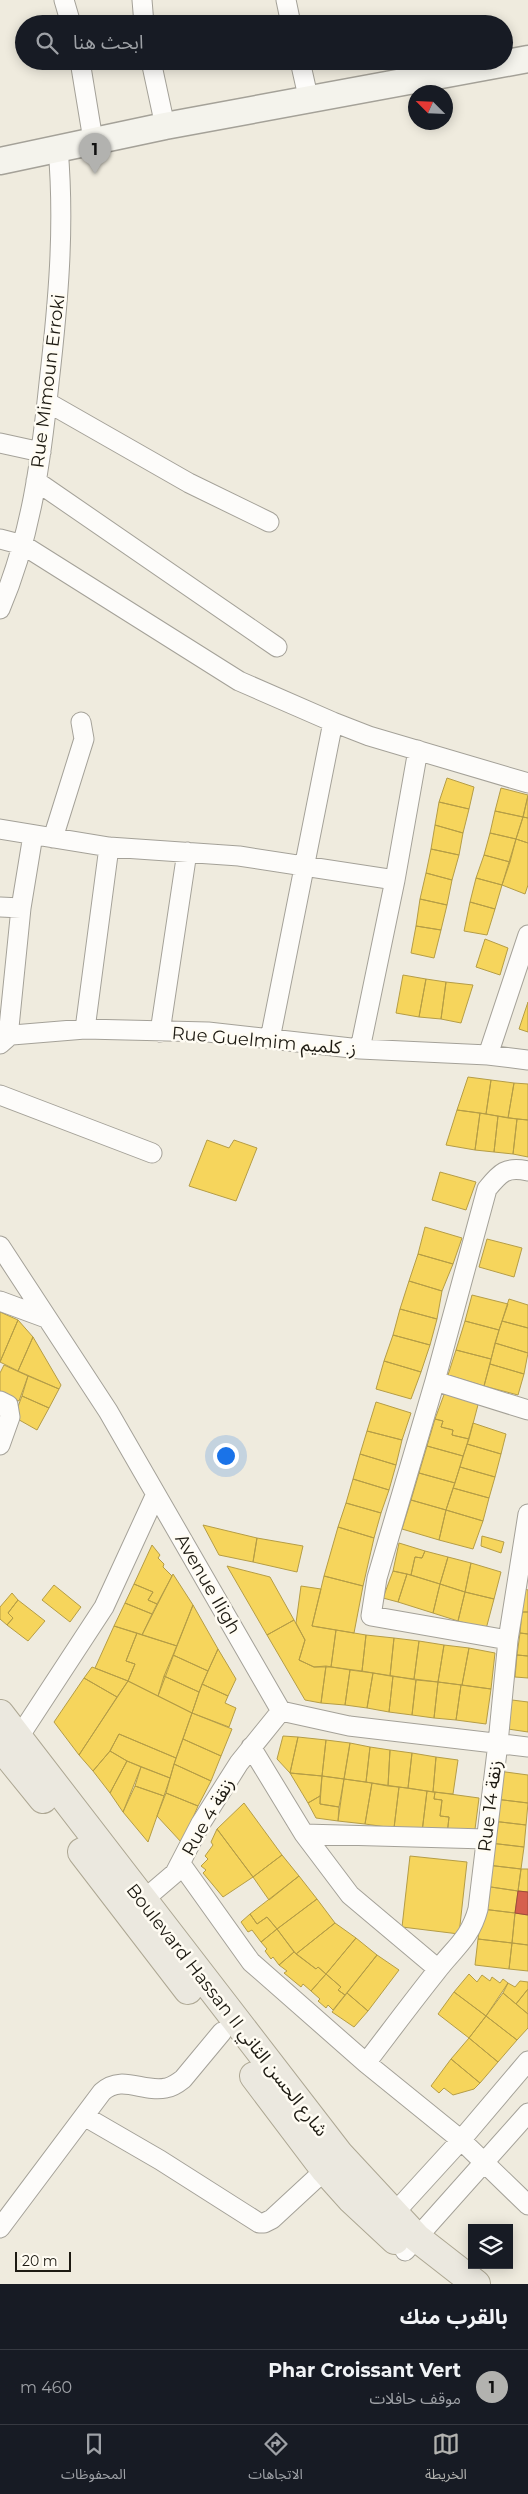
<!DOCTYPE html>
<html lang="ar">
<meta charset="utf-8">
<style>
:root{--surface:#171b24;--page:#20242c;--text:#f1f3f6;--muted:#9ea1a6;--line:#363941;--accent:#b2b2af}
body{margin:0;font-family:Montserrat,"Noto Sans Arabic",sans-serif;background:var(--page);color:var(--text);direction:rtl}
.controls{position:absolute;right:15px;bottom:15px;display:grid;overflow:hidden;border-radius:0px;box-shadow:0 2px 12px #0003}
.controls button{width:45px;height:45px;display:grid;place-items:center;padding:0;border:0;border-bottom:1px solid var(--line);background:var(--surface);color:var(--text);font:25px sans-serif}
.compass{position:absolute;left:408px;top:85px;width:45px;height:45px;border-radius:50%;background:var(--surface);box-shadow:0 2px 12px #0003;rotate:294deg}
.scale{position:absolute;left:15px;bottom:12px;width:56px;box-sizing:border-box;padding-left:5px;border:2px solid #1d1a12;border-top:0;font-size:14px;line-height:18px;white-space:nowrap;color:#1d1a12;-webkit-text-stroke:4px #fffcf3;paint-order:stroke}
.you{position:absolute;left:225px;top:1455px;width:18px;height:18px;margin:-12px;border:4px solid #fff;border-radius:50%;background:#1a73e8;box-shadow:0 0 0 8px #1a73e833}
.badge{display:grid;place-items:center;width:32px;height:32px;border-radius:50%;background:var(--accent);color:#111;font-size:16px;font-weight:700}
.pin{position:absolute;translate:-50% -41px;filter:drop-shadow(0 1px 2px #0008)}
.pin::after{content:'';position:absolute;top:26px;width:18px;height:15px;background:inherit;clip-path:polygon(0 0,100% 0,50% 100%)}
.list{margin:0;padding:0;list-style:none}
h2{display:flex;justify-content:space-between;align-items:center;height:65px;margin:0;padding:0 20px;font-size:21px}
h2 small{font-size:16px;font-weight:400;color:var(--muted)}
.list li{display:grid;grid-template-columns:32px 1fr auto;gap:15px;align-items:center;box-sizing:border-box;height:75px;padding:0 20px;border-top:1px solid var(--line)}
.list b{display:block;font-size:19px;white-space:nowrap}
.list p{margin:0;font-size:16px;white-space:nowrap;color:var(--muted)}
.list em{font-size:16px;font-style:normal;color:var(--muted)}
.icon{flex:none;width:28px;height:28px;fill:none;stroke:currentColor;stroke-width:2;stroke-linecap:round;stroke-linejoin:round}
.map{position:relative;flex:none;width:528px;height:2284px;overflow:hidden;direction:ltr}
.search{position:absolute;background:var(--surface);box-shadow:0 2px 12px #0003;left:15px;right:15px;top:15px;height:55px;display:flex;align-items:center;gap:12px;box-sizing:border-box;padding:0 18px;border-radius:28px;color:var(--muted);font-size:19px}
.sheet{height:140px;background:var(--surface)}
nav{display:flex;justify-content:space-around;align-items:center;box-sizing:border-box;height:70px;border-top:1px solid var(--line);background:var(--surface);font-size:14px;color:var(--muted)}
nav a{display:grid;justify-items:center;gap:2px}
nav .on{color:var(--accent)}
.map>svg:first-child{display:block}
</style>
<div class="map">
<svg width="528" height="2284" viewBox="0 0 528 2284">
<rect width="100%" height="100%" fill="#efebde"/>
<path fill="#f6d55c" stroke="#b59d46" d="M447,778L474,787L469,809L439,802Z
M501,788L528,795L523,817L495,811Z
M528,796V818L523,817Z
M439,802L469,809L463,833L435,825Z
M495,811L523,817L516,839L490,833Z
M523,817L528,818V843L516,839Z
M435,825L463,833L459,855L431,849Z
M490,833L516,839L510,862L484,855Z
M516,839L528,843V885L525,894L502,885Z
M431,849L459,855L452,880L426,873Z
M484,855L510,862L502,885L476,878Z
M426,873L452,880L447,905L420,899Z
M476,878L502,885L495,909L470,902Z
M420,899L447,905L441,930L416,926Z
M470,902L495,909L487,935L464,931Z
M416,926L441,930L434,958L411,953Z
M485,939L508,948L500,975L476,967Z
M403,975L426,979L419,1017L396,1013Z
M426,979L446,982L441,1019L419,1017Z
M446,982L473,985L461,1023L441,1019Z
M528,1002V1032L519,1029Z
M468,1077L491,1080L486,1114L457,1110Z
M491,1080L514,1083L508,1118L486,1114Z
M514,1083L528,1084V1120L508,1118Z
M457,1110L480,1113L475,1150L446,1145Z
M480,1113L498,1116L494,1152L475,1150Z
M498,1116L517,1119L513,1154L494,1152Z
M517,1119L528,1120V1157L513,1154Z
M207,1140L229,1148L234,1140L257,1148L236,1201L189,1186Z
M440,1172L476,1182L466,1210L432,1200Z
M425,1227L462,1238L453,1264L418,1254Z
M487,1239L522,1248L514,1277L479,1267Z
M418,1254L453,1264L442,1291L409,1281Z
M409,1281L442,1291L437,1319L400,1309Z
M472,1295L508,1304L499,1330L465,1321Z
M509,1299L528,1305V1328L502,1321Z
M400,1309L437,1319L430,1345L393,1335Z
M0,1312L18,1320L0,1362Z
M18,1320L33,1337L18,1371L0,1362Z
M465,1321L499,1330L491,1359L456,1350Z
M502,1321L528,1328V1353L495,1343Z
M393,1335L430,1345L421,1372L384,1361Z
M33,1337L61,1385L59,1389L18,1371Z
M495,1343L528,1353L524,1374L490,1364Z
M456,1350L491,1359L484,1386L448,1375Z
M384,1361L421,1372L411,1399L376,1389Z
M490,1364L524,1374L518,1395L484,1386Z
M4,1365L28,1376L19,1401L0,1393V1373Z
M28,1376L59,1389L49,1408L22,1396Z
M445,1392L479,1401L469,1439L452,1435L453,1430L441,1427L443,1421L435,1419Z
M22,1396L49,1408L37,1430L14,1417Z
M376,1402L411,1413L402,1440L367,1431Z
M435,1419L443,1421L441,1427L453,1430L452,1435L469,1439L463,1456L427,1446Z
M473,1423L506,1434L501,1454L467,1444Z
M367,1431L402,1440L396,1465L360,1454Z
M467,1444L501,1454L495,1477L460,1467Z
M427,1446L463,1456L455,1483L419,1473Z
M360,1454L396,1465L389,1490L353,1479Z
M460,1467L495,1477L489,1498L453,1488Z
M419,1473L455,1483L446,1510L411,1500Z
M353,1479L389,1490L381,1513L346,1503Z
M453,1488L489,1498L483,1521L446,1510Z
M411,1500L446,1510L439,1540L402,1529Z
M346,1503L381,1513L374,1538L338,1527Z
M446,1510L483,1521L473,1549L439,1540Z
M203,1525L257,1538L253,1562L219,1555Z
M338,1527L374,1538L363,1586L324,1576Z
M482,1536L504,1542L501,1553L481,1546Z
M257,1538L303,1546L297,1572L253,1562Z
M399,1543L425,1551L422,1558L415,1557L411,1575L393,1571Z
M152,1545L160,1555L158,1558L164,1564L163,1567L172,1576L157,1604L148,1600L153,1592L134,1584Z
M425,1551L448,1557L440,1584L411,1575L415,1557L422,1558Z
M448,1557L471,1563L465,1592L440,1584Z
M471,1563L501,1572L494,1599L465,1592Z
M227,1566L270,1577L294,1620L267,1635Z
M393,1571L407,1574L398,1602L383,1598Z
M173,1574L193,1605L177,1646L142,1635Z
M407,1574L440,1584L433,1613L398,1602Z
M324,1576L363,1586L354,1633L312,1626Z
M134,1584L153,1592L148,1600L157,1604L152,1614L125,1603Z
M440,1584L465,1592L458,1621L433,1613Z
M54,1585L81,1607L70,1622L42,1600Z
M301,1586L321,1589L312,1626L336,1630L331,1667H314L299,1660L305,1640L296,1623Z
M525,1589L528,1590V1612H522Z
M465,1592L494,1599L486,1629L458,1621Z
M12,1593L18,1600L8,1613L13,1618L7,1625L0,1619V1607Z
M18,1600L45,1621L28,1641L7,1625L13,1618L8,1613Z
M125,1603L152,1614L142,1635L114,1626Z
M193,1605L218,1649L208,1671L173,1655Z
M522,1612H528V1634L520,1633Z
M294,1620L305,1640L299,1660L314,1667L326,1666L321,1703L305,1700L267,1635Z
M114,1626L137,1633L126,1661L135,1664L128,1681L95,1668Z
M336,1630L366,1635L362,1671L331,1667Z
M137,1633L177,1646L158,1696L128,1681L135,1664L126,1661Z
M520,1633L528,1634V1656L517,1655Z
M366,1635L394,1638L390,1676L362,1671Z
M394,1638L419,1641L414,1679L390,1676Z
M419,1641L444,1645L438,1682L414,1679Z
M444,1645L469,1648L462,1685L438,1682Z
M469,1648L495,1653L491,1689L462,1685Z
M218,1649L236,1679L228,1696L202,1684Z
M173,1655L208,1671L199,1692L164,1676Z
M517,1655L528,1656V1678L515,1677Z
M326,1666L350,1670L345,1705L321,1703Z
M92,1667L128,1681L117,1697L84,1678Z
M350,1670L373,1673L367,1708L345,1705Z
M373,1673L393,1676L389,1712L367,1708Z
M164,1676L199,1692L192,1713L158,1696Z
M393,1676L416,1680L412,1715L389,1712Z
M84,1678L117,1697L79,1755L54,1722Z
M416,1680L438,1682L434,1718L412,1715Z
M128,1681L192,1713L176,1758L119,1734L110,1751L93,1771L79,1755Z
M438,1682L461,1685L456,1720L434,1718Z
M202,1684L228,1696L225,1703L236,1708L229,1727L192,1713Z
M461,1685L491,1689L486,1724L456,1720Z
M512,1700L528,1702V1732L508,1729Z
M192,1713L232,1729L221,1756L183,1739Z
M119,1734L176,1758L170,1778L127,1761L110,1751Z
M283,1736L298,1737L290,1773L277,1759Z
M298,1737L326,1740L322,1776L290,1773Z
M183,1739L221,1756L211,1781L174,1764Z
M326,1740L350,1743L344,1779L322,1776Z
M350,1743L370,1747L366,1782L344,1779Z
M370,1747L390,1750L388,1786L366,1782Z
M390,1750L412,1753L408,1788L388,1786Z
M110,1751L127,1761L110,1793L93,1771Z
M412,1753L436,1757L433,1792L408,1788Z
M436,1757L458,1760L453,1794L433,1792Z
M127,1761L141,1767L123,1812L110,1793Z
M174,1764L211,1781L198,1806L166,1793Z
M141,1767L170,1778L164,1796L135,1786Z
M498,1771L528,1775V1803L495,1799Z
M290,1773L322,1776L320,1796L308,1803Z
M322,1776L344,1779L339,1807L320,1804Z
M344,1779L372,1783L365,1824L338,1821Z
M372,1783L399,1787L394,1828L365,1824Z
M135,1786L164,1796L148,1842L123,1812Z
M399,1787L427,1791L422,1832L394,1828Z
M427,1791L435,1792L434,1799L442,1800L440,1816L449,1817L447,1835L422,1832Z
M435,1792L479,1798L474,1837L447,1835L449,1817L440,1816L442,1800L434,1799Z
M166,1793L198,1806L182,1843L157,1816Z
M320,1796V1804L339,1807L338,1821L316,1818L308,1803Z
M495,1799L528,1803L526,1825L492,1821Z
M244,1803L282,1855L253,1877L217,1829Z
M492,1821L526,1825L524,1847L490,1843Z
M217,1829L253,1877L223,1897L203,1873L206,1870L201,1866L208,1859L205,1856L213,1845L211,1842Z
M490,1843L524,1847L521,1869L487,1865Z
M282,1855L299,1876L269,1900L253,1877Z
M410,1856L467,1862L459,1934L402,1927Z
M487,1865L521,1869L518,1891L484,1886Z
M521,1869H528V1892L518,1891Z
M299,1876L317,1899L277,1929L267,1917L257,1924L250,1914Z
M484,1886L518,1891L515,1913L482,1909Z
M317,1899L335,1923L296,1954L277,1929Z
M482,1909L515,1913L512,1943L478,1939Z
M515,1913L528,1915V1945L512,1943Z
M250,1914L257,1924L267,1917L277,1929L261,1942L252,1930L248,1932L241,1922Z
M335,1923L356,1938L326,1974L318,1967L316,1969L296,1954Z
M277,1929L294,1952L279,1965L273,1957L271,1959L265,1951L267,1949L261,1942Z
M356,1938L377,1955L345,1995L338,1990L341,1987L326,1974Z
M478,1939L512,1943L509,1969L475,1965Z
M512,1943L528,1945V1971L509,1969Z
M294,1952L316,1969L318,1967L326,1974L311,1991L303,1984L301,1987L284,1973L287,1971L279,1965Z
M377,1955L399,1970L368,2011L347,1993Z
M326,1974L341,1987L338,1990L345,1995L333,2010L328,2005L326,2008L318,2001L320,1999L311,1991Z
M469,1974L477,1982L482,1975L490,1981L492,1977L500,1983L503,1979L508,1983L486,2016L454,1992Z
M520,1981L528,1982V1989L516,2004L503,1993L508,1983L515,1987Z
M528,1989V2014L516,2004Z
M454,1992L486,2016L469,2038L438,2014Z
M347,1993L368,2011L354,2027L332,2012Z
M503,1993L528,2014V2028L517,2040L486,2016Z
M486,2016L517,2040L498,2062L469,2038Z
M469,2038L498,2062L480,2083L451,2059Z
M451,2059L480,2083L474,2089L453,2095L444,2088L439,2093L431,2086Z"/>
<path fill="#d6604d" stroke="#9e4b3b" d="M518,1891L528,1892V1915L515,1913Z"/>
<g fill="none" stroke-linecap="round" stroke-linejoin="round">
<defs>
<path id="street" d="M64,0L71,24
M142,0L144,24
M286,0L291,24
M80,61L93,140
M151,61L165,126
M300,61L309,101
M47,402L189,483L269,522
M0,443L41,452
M36,481L277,647
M0,539L23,545L239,681L333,722L369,736L528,783
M0,609C31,537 41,461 49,383C58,304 65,228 58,148
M0,829L109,847L239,856L395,880
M53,838L84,739L81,722
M0,907L21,908
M85,1029L109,847
M160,1032L187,852
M0,1036L85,1029L208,1032L360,1049L488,1055L528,1060
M270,1039L333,722
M0,1044L8,1037L21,908L33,835
M360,1049L395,880L418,750
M488,1055L528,935
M0,1095L152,1153
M0,1246L108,1411L281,1711L349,1726L528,1747
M0,1301L46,1318
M435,1381L528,1410
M0,1401L8,1405L10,1417L0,1445
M508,1640L371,1616L377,1578L435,1381L487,1189C500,1173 506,1166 528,1171
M13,1746L104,1607L156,1494
M251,1747L304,1834L350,1895L438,1969
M304,1834L486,1839
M181,1864L251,1962L366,2063L461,2140L528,2205
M134,1908L175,1873L201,1823L239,1763L281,1711
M366,2063C389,2033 412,2002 436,1972C454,1948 470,1939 478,1909L498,1743L508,1640L528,1514
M84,2116L160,2160L259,2223H264L272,2219L325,2170
M387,2221L461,2140L528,2061
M0,2228L102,2092C122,2074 143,2093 166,2088C172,2087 178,2083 183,2079L222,2032
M405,2251L528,2113"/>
<path id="secondary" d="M0,161L165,126L528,59"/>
<path id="primary" d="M0,1714L339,2154L417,2238L476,2284
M0,1746L43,1799
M82,1852L188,1990
M254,2076L325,2170L351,2199L395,2240"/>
</defs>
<use href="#street" stroke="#a4a198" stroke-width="21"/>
<use href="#secondary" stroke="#a4a198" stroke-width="29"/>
<use href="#primary" stroke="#ada793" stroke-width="30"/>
<use href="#street" stroke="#fdfcfa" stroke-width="19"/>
<use href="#secondary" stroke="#f4f3ec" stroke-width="26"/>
<use href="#primary" stroke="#ebe8df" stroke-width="28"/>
</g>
<g text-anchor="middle" stroke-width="5" stroke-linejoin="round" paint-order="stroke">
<g font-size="18" fill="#1d1a12" stroke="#fffcf3">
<text transform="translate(48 381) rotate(-83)" y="6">Rue Mimoun Erroki</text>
<text transform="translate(264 1041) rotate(5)" y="6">Rue Guelmim ز. كلميم</text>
<text transform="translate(208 1584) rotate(60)" y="6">Avenue Iligh</text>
<text transform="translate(490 1806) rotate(-83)" y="6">Rue 14 زنقة</text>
<text transform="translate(208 1817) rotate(-60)" y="6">Rue 4 زنقة</text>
<text transform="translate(227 2010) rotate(52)" y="6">Boulevard Hassan II شارع الحسن الثاني</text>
</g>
</g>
</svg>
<div class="controls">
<button><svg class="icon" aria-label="layers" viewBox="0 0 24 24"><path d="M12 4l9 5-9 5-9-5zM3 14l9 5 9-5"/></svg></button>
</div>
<svg class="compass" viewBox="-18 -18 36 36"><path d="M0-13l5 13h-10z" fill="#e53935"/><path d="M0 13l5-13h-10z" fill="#9ea1a6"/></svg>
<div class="scale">20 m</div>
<div class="you"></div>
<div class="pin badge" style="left:95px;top:174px">1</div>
<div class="search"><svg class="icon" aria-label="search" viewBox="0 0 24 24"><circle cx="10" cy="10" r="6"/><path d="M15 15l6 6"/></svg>ابحث هنا</div>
</div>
<section class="sheet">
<h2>بالقرب منك<small></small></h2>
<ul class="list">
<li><span class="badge">1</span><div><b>Phar Croissant Vert</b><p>موقف حافلات</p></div><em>460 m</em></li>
</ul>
</section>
<nav>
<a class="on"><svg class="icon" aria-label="map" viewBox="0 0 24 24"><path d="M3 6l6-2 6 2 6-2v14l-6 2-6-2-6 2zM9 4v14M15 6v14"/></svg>الخريطة</a>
<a><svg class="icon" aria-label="directions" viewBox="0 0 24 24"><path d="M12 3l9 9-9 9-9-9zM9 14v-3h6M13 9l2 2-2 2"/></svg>الاتجاهات</a>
<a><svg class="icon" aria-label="saved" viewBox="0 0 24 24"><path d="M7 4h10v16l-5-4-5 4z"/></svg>المحفوظات</a>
</nav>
